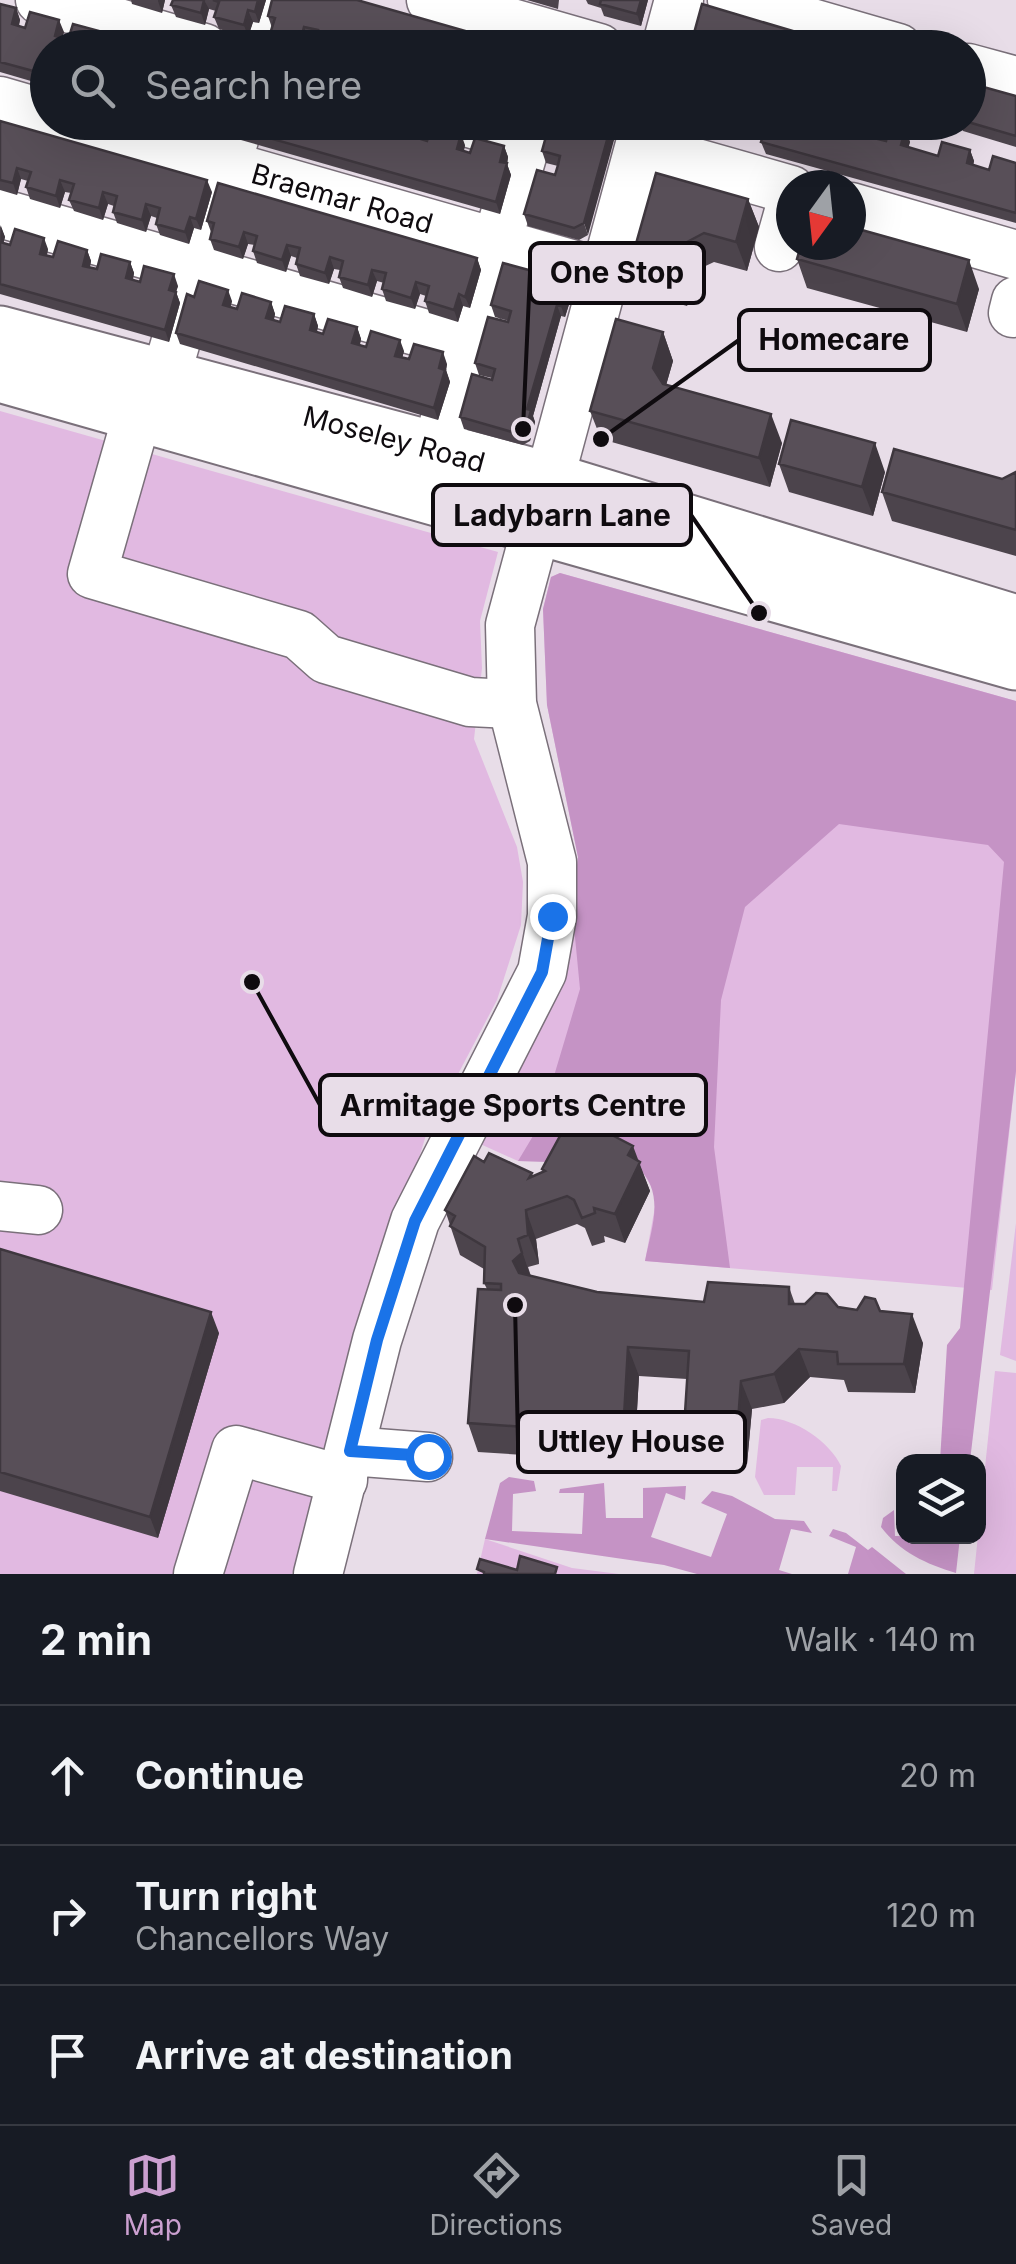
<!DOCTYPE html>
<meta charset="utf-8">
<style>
:root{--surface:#171b24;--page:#20242c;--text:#f1f3f6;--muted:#9ea1a6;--line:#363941;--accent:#cba0d0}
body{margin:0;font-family:Inter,sans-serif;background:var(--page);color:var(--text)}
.controls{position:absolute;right:30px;bottom:30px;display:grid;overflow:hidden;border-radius:20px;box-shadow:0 10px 40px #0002}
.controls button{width:90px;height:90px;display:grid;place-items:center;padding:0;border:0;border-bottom:2px solid var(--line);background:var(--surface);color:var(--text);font:50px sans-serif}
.compass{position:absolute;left:776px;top:170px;width:90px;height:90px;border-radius:50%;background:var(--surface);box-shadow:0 10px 40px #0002;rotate:195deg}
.stop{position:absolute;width:30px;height:30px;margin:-22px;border:8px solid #1a73e8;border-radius:50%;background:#fff}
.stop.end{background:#1a73e8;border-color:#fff;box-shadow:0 2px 10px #0008}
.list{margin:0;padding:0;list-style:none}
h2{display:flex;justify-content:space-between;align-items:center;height:130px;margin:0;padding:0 40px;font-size:42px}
h2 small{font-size:32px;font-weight:400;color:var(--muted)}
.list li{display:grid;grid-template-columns:65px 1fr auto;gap:30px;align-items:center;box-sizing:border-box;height:140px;padding:0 40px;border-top:2px solid var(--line)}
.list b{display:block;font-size:38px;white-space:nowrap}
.list p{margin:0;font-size:32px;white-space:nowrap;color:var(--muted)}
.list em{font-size:32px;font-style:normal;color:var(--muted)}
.icon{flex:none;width:55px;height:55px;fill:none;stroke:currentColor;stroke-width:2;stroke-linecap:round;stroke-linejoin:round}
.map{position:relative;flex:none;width:1016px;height:1574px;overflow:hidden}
.search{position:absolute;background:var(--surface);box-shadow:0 10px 40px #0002;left:30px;right:30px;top:30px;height:110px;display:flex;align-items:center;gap:25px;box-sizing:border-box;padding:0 35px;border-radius:55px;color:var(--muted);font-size:38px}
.sheet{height:550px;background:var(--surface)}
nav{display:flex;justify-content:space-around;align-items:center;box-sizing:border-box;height:140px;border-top:2px solid var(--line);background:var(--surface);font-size:28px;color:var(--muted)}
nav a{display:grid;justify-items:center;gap:5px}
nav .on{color:var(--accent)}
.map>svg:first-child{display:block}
</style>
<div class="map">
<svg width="1016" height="1574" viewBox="0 0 1016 1574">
<rect width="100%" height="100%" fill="#e8dde8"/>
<path fill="#e1b9e1" d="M0,411L498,552L480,621L482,668L474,739L517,847L523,882L521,925L497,1000L426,1135L292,1574H0Z
M560,573L1016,701V1071L992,1290L645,1261L657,1196L637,1163L518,1161L478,1143L563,971L578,857L547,705L543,609L551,577Z
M1016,1223V1361L1000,1355Z
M995,1371L1016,1373V1574H974Z
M768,1418C795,1418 830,1442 841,1466L837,1491H832L833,1467H797L795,1495H764L755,1477L761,1420Z
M485,1539L572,1568L619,1574H477Z"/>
<path fill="#c593c5" d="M560,573L1016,701V1071L970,1461H940L947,1345L960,1328L1004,862L988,845L839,824L745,907L721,1000L714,1147L730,1268L645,1261C652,1225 666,1193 636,1165L518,1161L539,1126L580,989L572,906L578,857L547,705L543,609L551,577Z
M509,1477L534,1481L536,1491L513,1494L512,1531L582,1534L584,1493H559L560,1489L604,1483L606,1518H643V1488L686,1486L685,1500L666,1493L651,1537L711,1557L727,1514L701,1503L712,1491L732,1496L775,1519L804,1521L812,1533L791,1529L779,1570L792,1574H697L664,1565L485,1539L500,1483Z
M894,1510L895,1536L960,1537L956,1573C926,1564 900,1552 881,1527L883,1518Z
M833,1529L846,1533L868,1550L872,1547L906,1574H848L856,1547L829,1536Z"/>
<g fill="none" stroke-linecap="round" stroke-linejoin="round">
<defs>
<g id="minor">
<path d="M40,0L204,48"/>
<path d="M431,0L599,48"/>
<path d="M732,0L898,48"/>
<path d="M260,48L274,0"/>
<path d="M666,48L679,0"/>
<path d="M968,68L1016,81"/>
<path d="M0,101L48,115"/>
<path id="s1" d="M75,122L606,274"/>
<path d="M466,122L527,140"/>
<path d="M640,147L791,190"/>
<path d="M851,207L1016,255"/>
<path d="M0,213L465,345"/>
<path d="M779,247L791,204"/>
<path d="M1013,313L1016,301"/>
<path d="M165,379L239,122"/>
<path d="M138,413L92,574L299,635L326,659L470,702L512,704"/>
<path d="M436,450L532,122"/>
<path d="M0,1206L38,1210"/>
<path d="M350,1451L428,1457"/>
<path d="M198,1574L236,1450L343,1480"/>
<path d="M318,1574L377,1340L415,1221L542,972L552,916V862L512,704L510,625L646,122"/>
</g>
<g id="major">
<path id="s2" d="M0,334L551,481L1016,623"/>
<path d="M0,374L1016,662"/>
</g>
</defs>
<use href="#minor" stroke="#7a707a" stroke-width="51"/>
<use href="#major" stroke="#7a707a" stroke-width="59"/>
<use href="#minor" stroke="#fff" stroke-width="48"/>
<use href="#major" stroke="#fff" stroke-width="55"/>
</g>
<path fill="#4c444c" d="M131,0H165L162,13L132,4Z
M173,0H266L259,23L253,22L248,37L219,29L214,17L216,11L209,9L205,25L176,17L171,5Z
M527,0H559L558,9Z
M586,0H648L641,26L604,16L601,8L588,4Z
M0,4L16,8L20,20L19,26L64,32L62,38L68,40L103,32L107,44L106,48H48V86L0,72Z
M268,16L525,48H314L315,40L308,38L306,48H282L275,45L270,34L272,28Z
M693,37L850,48H697Z
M1016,96V147L963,131L961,128V130L933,122H968Z
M0,121L212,192L201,230L194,228L189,244L160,235L156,224L157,218L151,216L146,232L117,223L113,212L114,206L108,204L103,220L74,211L69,200L71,193L65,192L60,208L30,199L26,187L28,181L21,179L17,195L0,190Z
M179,122H232L228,136Z
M379,122L377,127L384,129L422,133L421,139L427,141L465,145L464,151L470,153L504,146L508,157L507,164L511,175L500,214L241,140L237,129Z
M550,122L588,235L579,240L528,226L524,214L555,175L558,166L546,163L542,151Z
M871,122L874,132L873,137L886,141L905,130L910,142L908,147L938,156L970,150L974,161L973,165L989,170L1016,163V223L766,154L761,142L834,127Z
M748,199L759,227L747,271L714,262L697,270L687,306L641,293L630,265Z
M207,221L477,258L481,270L470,308L463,306L458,322L429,313L425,301L426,296L420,294L415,309L386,301L382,289L384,283L377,281L372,297L343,288L339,277L340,270L334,269L329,284L300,276L296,264L297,258L291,256L286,272L257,263L253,251L255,245L248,244L243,259L214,250L210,239L211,232Z
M0,225L5,237L3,243L48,249L47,256L53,257L87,250L91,261L90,268L97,269L130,262L134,273L133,280L178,286L176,292L180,303L169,342L0,294Z
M797,259L979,289L967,332L807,288Z
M566,286L571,298L565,317L561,316L533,416L535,422L530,441L523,445L464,429L460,417L492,378L479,375L475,363L509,321L495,317L491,305Z
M194,297L232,301L230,307L237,309L271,302L275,314L274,320L280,322L314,314L318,326L317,332L323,334L357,327L361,339L360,345L404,351L402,358L409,359L447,364L446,370L450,382L438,420L180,344L176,333Z
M663,332L673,361L666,385L782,443L770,487L601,439L590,411Z
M779,464L885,472L873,516L789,492Z
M1016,472V556L892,521L882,492L1002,479Z
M638,1161L650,1191L625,1243L604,1236L605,1242L592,1246L585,1228L577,1224L536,1239L539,1264L528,1267L531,1276L597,1292L704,1302L789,1287L795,1304L880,1311L923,1343L915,1393L848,1392L844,1380L810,1377L784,1403L752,1409L747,1464L711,1462L704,1443L695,1442L685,1413L687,1379L639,1376L634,1462L478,1452L468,1423L487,1289L484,1283V1269L460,1255L445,1210L484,1162L533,1176L543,1172L542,1169Z
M0,1249L219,1333L158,1538L0,1491Z"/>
<path fill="#3e373e" d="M158,0H165L162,13L158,1Z
M204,0L209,9L205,25L201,13Z
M258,0H266L259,23L255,12Z
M641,0H648L641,26L637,14Z
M16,8L20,20L16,35L12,24Z
M248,10L253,22L248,37L244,25Z
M59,20L64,32L59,47L55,36Z
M304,27L308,38L306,48H302L300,42Z
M103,32L107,44L106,48H98Z
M224,122H232L228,136L224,125Z
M419,122L422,133L418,149L414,137Z
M612,122H619L588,235L584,223Z
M869,122L874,132L870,147L866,136Z
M905,130L910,142L906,157L901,145Z
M461,134L465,145L461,161L457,149Z
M504,146L508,157L507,164L511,175L500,214L496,202L500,162Z
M970,150L974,161L971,175L967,163Z
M17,168L21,179L17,195L13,183Z
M60,180L65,192L60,208L56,196Z
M207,180L212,192L201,230L196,219Z
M103,192L108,204L103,220L99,208Z
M748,199L759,227L747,271L736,242Z
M146,204L151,216L146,232L142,220Z
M190,217L194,228L189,244L185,232Z
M1,226L5,237L1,253L0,250Z
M244,232L248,244L243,259L239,247Z
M44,238L48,249L44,265L40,254Z
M687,242L697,270L687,306L677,277Z
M287,245L291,256L286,272L282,260Z
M87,250L91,261L87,277L83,266Z
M330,257L334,269L329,284L325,273Z
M477,258L481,270L470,308L465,297Z
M969,260L979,289L967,332L957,304Z
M130,262L134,273L130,290L126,278Z
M372,270L377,281L372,297L368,285Z
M174,274L178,286L176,292L180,303L169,342L165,330L169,290Z
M416,282L420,294L415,309L411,298Z
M566,286L571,298L565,317L561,306Z
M228,290L232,301L228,317L223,305Z
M459,294L463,306L458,322L454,310Z
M271,302L275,314L271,329L266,318Z
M557,305L561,316L533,416L535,422L530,441L526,430L527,409Z
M314,314L318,326L314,342L310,330Z
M357,327L361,339L357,355L352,343Z
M663,332L673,361L663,396L653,368Z
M400,340L404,351L400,367L395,356Z
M443,352L447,364L446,370L450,382L438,420L434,408L439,368Z
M771,414L782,443L770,487L759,458Z
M875,443L885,472L873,516L862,487Z
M633,1146L650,1191L625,1243L615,1214L628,1155Z
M526,1210L536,1239L539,1264L528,1235Z
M518,1239L532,1281L523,1290L513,1261Z
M211,1312L219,1333L158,1538L150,1517Z
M912,1314L923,1343L915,1393L904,1364Z
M628,1347L639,1376L634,1462L623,1434Z
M799,1349L810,1377L784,1403L774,1374Z
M741,1381L752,1409L747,1464L737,1435Z"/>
<path fill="#584f58" stroke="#3e373e" stroke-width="2.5" d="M173,0H204L201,13L171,5Z
M213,0H258L255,12L248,10L244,25L214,17L219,2Z
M272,0H357L525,48H360L361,42L347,39L345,48H320L314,46L318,30L304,27L300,42L270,34L275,18L268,16Z
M601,0H641L637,14L600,4Z
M0,4L16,8L12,24L25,28L30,12L59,20L55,36L62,38L68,40L73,24L103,32L98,48H48V75L0,62Z
M702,4L850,48H713L693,37Z
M116,36L146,44L145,48H113Z
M969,83L1016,96V136L968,122Z
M0,121L207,180L196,219L190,217L185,232L156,224L160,208L146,204L142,220L113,212L117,196L103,192L99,208L69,200L74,184L60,180L56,196L26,187L31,172L17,168L13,183L0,180Z
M239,122H371L370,125L384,129L386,122H418L414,137L427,141L432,126L461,134L457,149L470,153L475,138L504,146L500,162L507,163L496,202L237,129Z
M550,122H559L569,125L570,122H612L584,223L574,228L524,214L537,170L555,175L558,165L560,156L542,151Z
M767,122H819L834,127L835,122H869L866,136L886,141L890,126L905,130L901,145L938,156L942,142L970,150L967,163L989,170L993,156L1016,163V213L761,142Z
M656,173L748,199L736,242L704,233L687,242L677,277L630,265Z
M218,183L477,258L465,297L459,294L454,310L425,301L429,286L416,282L411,298L382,289L386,273L372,270L368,285L339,277L343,261L330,257L325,273L296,264L300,248L287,245L282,260L253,251L257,236L244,232L239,247L210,239L214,223L207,221Z
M851,227L969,260L957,304L797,259L801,245H851Z
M15,229L44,238L40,254L53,257L58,241L87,250L83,266L97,269L101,254L130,262L126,278L140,282L144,266L174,274L169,290L176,292L165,330L0,284V242L10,245Z
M503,263L562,279L566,286L561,306L557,305L527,409L531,410L526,430L519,434L460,417L472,374L492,380L495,369L475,363L488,317L508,322L511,311L491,305Z
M199,281L228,290L223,305L237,309L242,293L271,302L266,318L280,322L285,306L314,314L310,330L323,334L328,319L357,327L352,343L366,347L371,331L400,340L395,356L409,359L414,344L443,352L439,368L445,370L434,408L176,333L187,294L194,297Z
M616,319L663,332L653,368L663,384L771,414L759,458L590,411Z
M791,420L875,443L862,487L779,464Z
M894,449L1002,479L1016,472V530L882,492Z
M583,1120L633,1146L628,1155L640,1162L615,1214L594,1208L595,1213L582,1218L574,1200L567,1196L526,1210L528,1235L518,1239L522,1253L513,1261L519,1273L597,1292L704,1302L708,1282L789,1287V1304H805L816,1293L827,1294L838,1307L857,1310L865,1297L875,1299L880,1311L912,1314L904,1364H838L837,1352L799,1349L774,1374L741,1381L737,1435L700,1434L701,1415L685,1413L689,1351L628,1347L623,1434L468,1423L478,1289L501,1290V1284L484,1283L485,1247L450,1226L455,1216L445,1210L474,1156L484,1162L489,1153L532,1173L529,1178L545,1171L542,1169L566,1125L577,1131Z
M0,1249L211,1312L150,1517L0,1472Z
M520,1556L557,1567L555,1574H484V1572L477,1569L480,1559L517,1570Z"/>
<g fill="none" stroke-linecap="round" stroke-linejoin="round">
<path stroke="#1a73e8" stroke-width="12" d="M428,1456L350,1451L377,1340L415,1221L542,972L552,916"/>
</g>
<g text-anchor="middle" stroke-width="10" stroke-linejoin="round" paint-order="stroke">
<g font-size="28" fill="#0f0b0f" stroke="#e8dde8">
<text dy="10" stroke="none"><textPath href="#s1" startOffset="278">Braemar Road</textPath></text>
<text dy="10" stroke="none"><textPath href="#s2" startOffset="408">Moseley Road</textPath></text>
</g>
</g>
<path fill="none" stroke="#0f0b0f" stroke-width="4" d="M523 429L530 273M601 439L739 340M759 613L691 515M252 982L320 1105M515 1305L518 1442"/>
<g fill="#0f0b0f" stroke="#e8dde8" stroke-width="4">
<circle cx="523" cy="429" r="10"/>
<circle cx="601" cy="439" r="10"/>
<circle cx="759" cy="613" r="10"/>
<circle cx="252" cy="982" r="10"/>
<circle cx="515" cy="1305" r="10"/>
</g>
<g fill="#e8dde8" stroke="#0f0b0f" stroke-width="4">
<rect x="530" y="243" width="174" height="60" rx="10"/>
<rect x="739" y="310" width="191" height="60" rx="10"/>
<rect x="433" y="485" width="258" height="60" rx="10"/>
<rect x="320" y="1075" width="386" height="60" rx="10"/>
<rect x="518" y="1412" width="227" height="60" rx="10"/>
</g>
<g font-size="30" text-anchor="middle" font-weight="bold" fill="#0f0b0f">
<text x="617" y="283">One Stop</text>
<text x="834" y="350">Homecare</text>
<text x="562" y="526">Ladybarn Lane</text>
<text x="513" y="1116">Armitage Sports Centre</text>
<text x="631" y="1452">Uttley House</text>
</g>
</svg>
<div class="controls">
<button><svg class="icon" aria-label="layers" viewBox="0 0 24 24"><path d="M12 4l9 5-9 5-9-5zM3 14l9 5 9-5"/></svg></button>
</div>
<svg class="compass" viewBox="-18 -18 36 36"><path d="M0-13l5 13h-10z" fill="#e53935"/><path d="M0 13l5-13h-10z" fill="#9ea1a6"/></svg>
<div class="stop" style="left:428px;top:1456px"></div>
<div class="stop end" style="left:552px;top:916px"></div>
<div class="search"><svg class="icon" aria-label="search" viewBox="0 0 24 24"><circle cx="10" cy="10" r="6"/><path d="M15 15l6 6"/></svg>Search here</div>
</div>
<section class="sheet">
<h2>2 min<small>Walk · 140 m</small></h2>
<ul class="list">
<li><svg class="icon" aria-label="ahead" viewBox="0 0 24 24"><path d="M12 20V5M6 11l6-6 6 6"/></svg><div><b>Continue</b></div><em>20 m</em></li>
<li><svg class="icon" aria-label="right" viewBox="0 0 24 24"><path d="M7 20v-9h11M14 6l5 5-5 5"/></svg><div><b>Turn right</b><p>Chancellors Way</p></div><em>120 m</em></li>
<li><svg class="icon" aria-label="arrive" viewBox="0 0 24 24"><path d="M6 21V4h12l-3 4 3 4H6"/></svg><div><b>Arrive at destination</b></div></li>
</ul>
</section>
<nav>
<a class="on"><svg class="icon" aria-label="map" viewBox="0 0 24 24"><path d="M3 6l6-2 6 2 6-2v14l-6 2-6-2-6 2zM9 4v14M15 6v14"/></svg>Map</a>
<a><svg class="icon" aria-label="directions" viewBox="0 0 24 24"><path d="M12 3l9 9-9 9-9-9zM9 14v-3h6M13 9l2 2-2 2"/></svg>Directions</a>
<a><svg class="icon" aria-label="saved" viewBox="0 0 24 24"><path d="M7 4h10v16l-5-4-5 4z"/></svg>Saved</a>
</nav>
